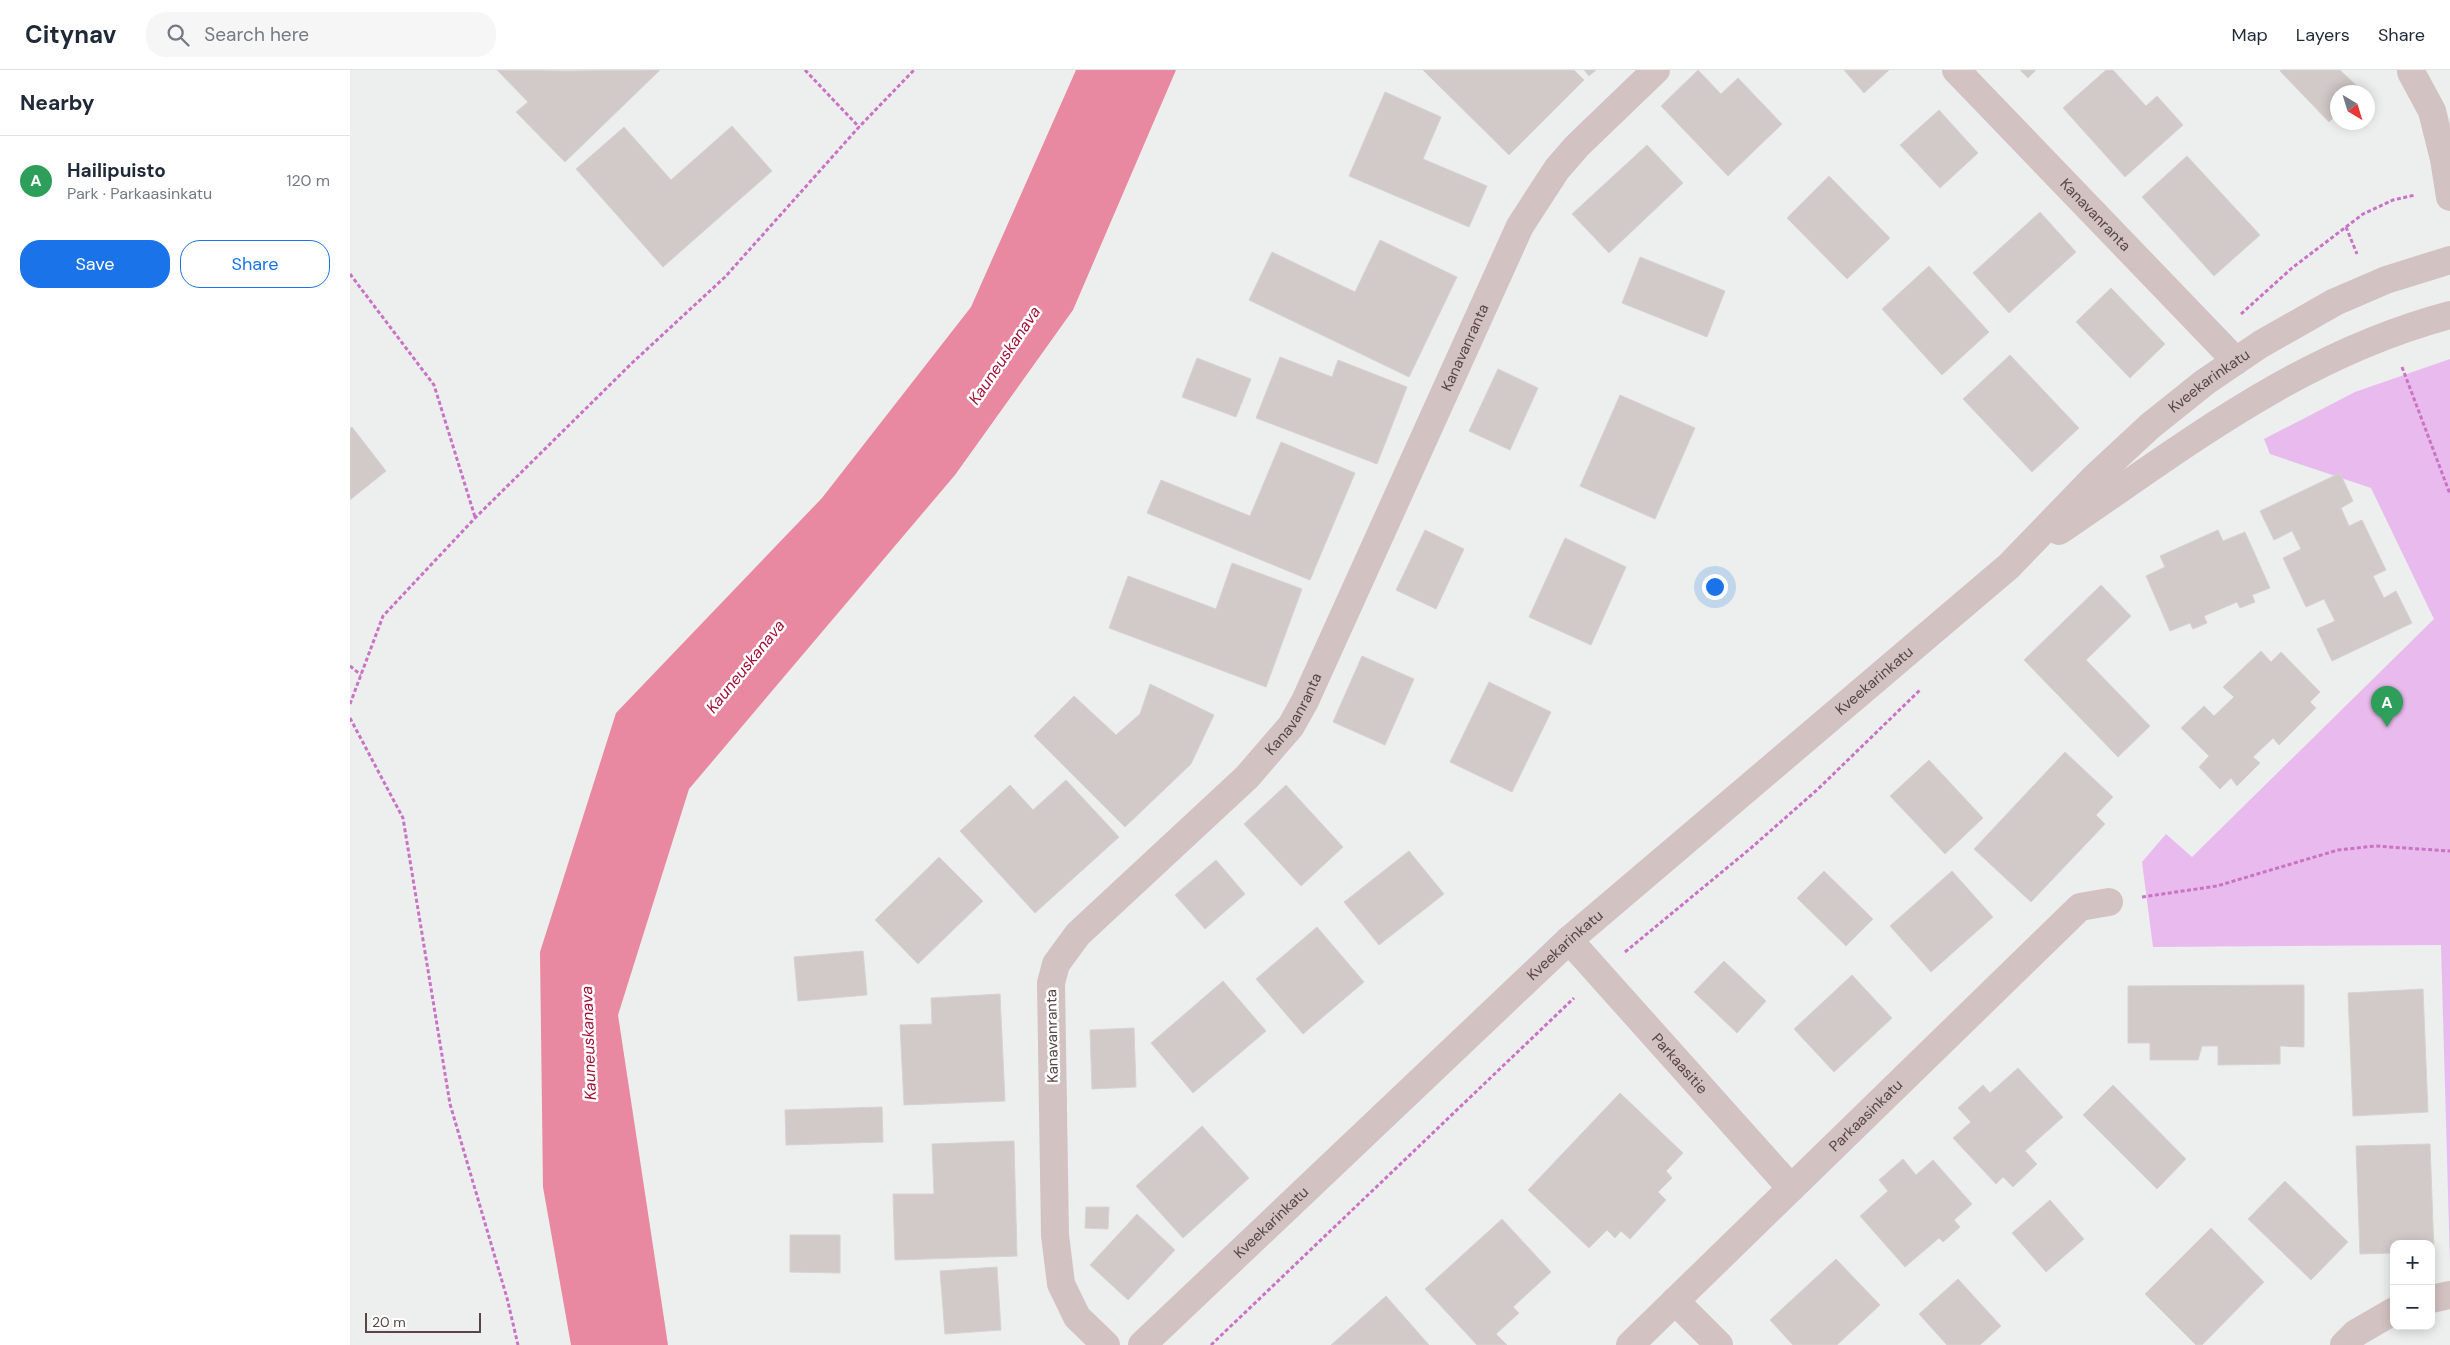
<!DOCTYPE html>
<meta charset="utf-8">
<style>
:root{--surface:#fff;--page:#f6f6f7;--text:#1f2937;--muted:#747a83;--line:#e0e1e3;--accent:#1a73e8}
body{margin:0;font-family:"DM Sans",sans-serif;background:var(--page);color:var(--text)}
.controls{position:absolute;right:15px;bottom:15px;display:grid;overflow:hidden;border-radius:10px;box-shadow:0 2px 12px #0003}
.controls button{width:45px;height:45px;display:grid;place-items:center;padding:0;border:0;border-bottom:1px solid var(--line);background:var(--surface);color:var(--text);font:25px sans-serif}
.compass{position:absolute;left:1980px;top:15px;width:45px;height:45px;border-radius:50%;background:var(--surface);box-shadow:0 2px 12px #0003;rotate:142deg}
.scale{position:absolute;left:15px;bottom:12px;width:116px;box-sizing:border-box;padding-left:5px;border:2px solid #594545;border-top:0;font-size:14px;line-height:18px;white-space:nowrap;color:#594545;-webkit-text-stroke:4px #fff;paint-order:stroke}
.you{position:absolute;left:1364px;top:516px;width:18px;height:18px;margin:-12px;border:4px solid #fff;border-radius:50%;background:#1a73e8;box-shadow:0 0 0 8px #1a73e833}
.badge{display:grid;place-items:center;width:32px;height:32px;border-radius:50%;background:var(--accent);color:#fff;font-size:16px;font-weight:700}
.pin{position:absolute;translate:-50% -41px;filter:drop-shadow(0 1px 2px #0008)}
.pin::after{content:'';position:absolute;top:26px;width:18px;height:15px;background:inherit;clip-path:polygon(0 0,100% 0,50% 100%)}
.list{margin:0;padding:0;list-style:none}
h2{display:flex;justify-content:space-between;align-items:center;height:65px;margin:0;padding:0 20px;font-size:21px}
h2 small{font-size:16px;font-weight:400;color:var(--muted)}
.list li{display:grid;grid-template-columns:32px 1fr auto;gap:15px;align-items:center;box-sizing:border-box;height:90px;padding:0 20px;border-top:1px solid var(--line)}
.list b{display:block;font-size:19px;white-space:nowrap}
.list p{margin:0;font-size:16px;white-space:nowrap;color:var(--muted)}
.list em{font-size:16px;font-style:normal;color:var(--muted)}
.actions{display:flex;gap:10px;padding:15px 20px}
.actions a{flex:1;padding:11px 0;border:1px solid var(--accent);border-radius:20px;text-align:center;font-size:18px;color:var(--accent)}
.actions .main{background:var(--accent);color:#fff}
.icon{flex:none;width:28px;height:28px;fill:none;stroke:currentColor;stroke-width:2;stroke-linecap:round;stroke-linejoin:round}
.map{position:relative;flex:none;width:2100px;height:1275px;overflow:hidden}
header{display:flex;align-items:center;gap:30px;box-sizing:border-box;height:70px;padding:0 25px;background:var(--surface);border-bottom:1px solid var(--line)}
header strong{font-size:24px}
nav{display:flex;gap:28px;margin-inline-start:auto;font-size:18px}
.search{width:350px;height:45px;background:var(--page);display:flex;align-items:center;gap:12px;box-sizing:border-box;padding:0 18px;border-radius:20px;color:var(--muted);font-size:19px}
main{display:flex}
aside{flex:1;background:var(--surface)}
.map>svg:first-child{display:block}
</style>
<header>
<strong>Citynav</strong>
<div class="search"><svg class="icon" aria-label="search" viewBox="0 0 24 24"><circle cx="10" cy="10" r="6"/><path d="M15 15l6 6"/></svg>Search here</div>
<nav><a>Map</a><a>Layers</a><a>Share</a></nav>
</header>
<main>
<aside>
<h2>Nearby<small></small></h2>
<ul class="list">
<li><span class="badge" style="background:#2e9e5b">A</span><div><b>Hailipuisto</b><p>Park · Parkaasinkatu</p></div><em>120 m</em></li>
</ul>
<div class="actions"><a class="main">Save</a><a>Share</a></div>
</aside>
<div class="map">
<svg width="2100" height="1275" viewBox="0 0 2100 1275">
<rect width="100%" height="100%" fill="#ecefed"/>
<path fill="#e9baed" d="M2100,289V1193L2091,875L1803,877L1792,792L1816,764L1842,787L2084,549L2021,418L1920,384L1914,369L2005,322Z"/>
<path fill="#e988a1" d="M726,0H826L723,240L605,405L339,719L268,945L318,1275H221L193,1117L190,882L266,643L472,428L621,237Z"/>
<path fill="#d1cac9" stroke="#d8d2d0" d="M147,0L217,1L310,0L215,92L166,42L178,32Z
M1073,0H1224L1234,10L1159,85Z
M1234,0H1246L1239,6Z
M1348,0L1371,24L1388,8L1432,54L1378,106L1311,36Z
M1494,0H1539L1514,23Z
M1670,0H1686L1678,8Z
M1756,0H1763L1796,36L1807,26L1833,55L1775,107L1713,38Z
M1931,0H1990L2011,20L2009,22H1988V43L1979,52L1930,1Z
M1035,22L1091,47L1073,89L1137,116L1119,157L999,106Z
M1589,40L1628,83L1590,118L1550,75Z
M382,56L422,101L313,197L226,99L274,57L321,110Z
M1297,75L1333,113L1259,183L1222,144Z
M1837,86L1910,165L1864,206L1792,127Z
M1479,106L1540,168L1497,209L1437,148Z
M1690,142L1726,182L1659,243L1623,203Z
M1030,170L1107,207L1059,307L899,230L922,182L1005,222Z
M1290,187L1375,221L1357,267L1272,233Z
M1579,196L1639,262L1592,305L1532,239Z
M1761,218L1815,274L1780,308L1726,252Z
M1660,285L1729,358L1682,402L1613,329Z
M930,287L982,307L988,290L1057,317L1027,394L906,348Z
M847,288L901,309L886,347L832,327Z
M1148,299L1188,318L1160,380L1119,361Z
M1270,325L1345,358L1305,449L1230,416Z
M2,357L36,401L0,430V359Z
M931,372L1005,403L960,510L797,443L811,410L900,446Z
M1990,403L2003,431L1991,438L1999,456L2012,450L2036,500L2023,506L2034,528L2046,521L2062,553L1982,591L1967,559L1985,551L1974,529L1956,537L1933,488L1951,479L1942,461L1924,470L1910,441Z
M1075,460L1114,479L1086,539L1046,520Z
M1868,460L1873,471L1895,462L1920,518L1902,525L1905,532L1890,538L1887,532L1854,546L1857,553L1843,559L1840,553L1820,561L1796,506L1815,497L1810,486Z
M1215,468L1276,497L1241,575L1179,547Z
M882,493L952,519L916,617L759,558L778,506L866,539Z
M1751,515L1781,546L1736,590L1800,656L1768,687L1674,590Z
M1911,581L1921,592L1931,582L1970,622L1960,632L1966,638L1929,675L1923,668L1903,687L1910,693L1887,716L1881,708L1870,719L1849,697L1859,686L1831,658L1854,636L1864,646L1884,627L1873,617Z
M1012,586L1064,609L1035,675L983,652Z
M1139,612L1201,642L1162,722L1100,692Z
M800,614L864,645L841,694L775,757L684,666L724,626L766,665L790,644Z
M1715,682L1763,727L1746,745L1755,754L1681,832L1624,779Z
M1579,690L1633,748L1595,784L1540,726Z
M716,710L769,767L685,843L610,761L660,715L683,740Z
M936,715L993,777L951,816L894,754Z
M1059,781L1094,824L1029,875L994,832Z
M589,787L633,831L568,894L525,850Z
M866,790L895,824L855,859L825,825Z
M1474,801L1523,849L1496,876L1447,828Z
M1602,801L1643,847L1581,902L1540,856Z
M967,857L1014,912L953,964L906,909Z
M513,881L517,925L448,931L444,887Z
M1374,891L1416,931L1387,963L1344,922Z
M1502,905L1542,948L1484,1002L1444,959Z
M873,911L916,961L843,1023L801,973Z
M1954,915V977L1930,976V994L1868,995V976H1852L1848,990H1800V973H1778V916Z
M2073,919L2078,1042L2003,1046L1998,923Z
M650,924L655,1031L554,1035L550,955L582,954L581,928Z
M784,958L786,1017L742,1019L740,960Z
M1668,998L1713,1047L1675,1081L1687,1094L1663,1117L1653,1107L1646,1114L1603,1068L1621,1052L1608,1038L1633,1015L1640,1023Z
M1763,1015L1836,1089L1807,1119L1733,1045Z
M1270,1023L1333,1083L1316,1101L1322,1108L1308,1122L1316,1130L1280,1169L1271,1161L1265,1168L1257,1160L1239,1178L1178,1120Z
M532,1037L533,1072L436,1075L435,1040Z
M852,1056L899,1108L833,1168L786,1116Z
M664,1071L667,1186L545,1190L543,1124H584L582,1074Z
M2080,1074L2084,1182H2081V1174H2044V1183L2010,1184L2006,1076Z
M1553,1089L1566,1105L1583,1090L1622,1134L1604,1150L1610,1157L1593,1172L1589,1168L1555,1197L1510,1146L1538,1121L1529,1110Z
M1935,1111L1998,1172L1961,1210L1898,1149Z
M1700,1130L1734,1169L1696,1202L1662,1163Z
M736,1137H759L758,1159L735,1158Z
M787,1144L825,1180L778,1230L740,1195Z
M1152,1149L1201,1202L1163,1237L1169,1243L1146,1264L1157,1275H1127L1075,1219Z
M1861,1158L1914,1212L1852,1275H1846L1795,1224Z
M440,1165H490V1203L440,1202Z
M1486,1189L1530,1235L1487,1275H1443L1420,1250Z
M647,1197L651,1260L595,1264L590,1201Z
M1608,1209L1651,1256L1630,1275H1597L1569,1244Z
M1036,1226L1079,1275H981Z"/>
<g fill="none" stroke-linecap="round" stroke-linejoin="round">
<path stroke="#ca73c6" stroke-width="3" stroke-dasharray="4 2.5" stroke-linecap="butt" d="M455,0L509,57
M1996,157L2007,184
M0,204L84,315L125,447
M1891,244L1942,198L2013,144L2043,130L2065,125
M2052,297L2100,424
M0,596L11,605
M0,634L33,546L125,448L282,293L375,207L509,57L564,0
M0,648L53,748L100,1034L157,1228L168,1275
M1792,827L1867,816L1988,780L2025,776L2100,781
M1275,882L1401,778L1468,719L1571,619
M861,1275L1224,928"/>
<g stroke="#d3c2c2" stroke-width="28">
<path id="s1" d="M1606,0L1886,291"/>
<path d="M2061,2L2082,41L2094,89L2100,127"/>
<path id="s2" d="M1219,870L1441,1118"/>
<path d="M2081,1229L2100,1225"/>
<path d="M1325,1231L1369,1275"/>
<path id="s3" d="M756,1275L727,1247L711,1214L705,1165L701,913L706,894L728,864L897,707L941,656L955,631L1170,156L1207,99L1227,76L1306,0"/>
<path id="s4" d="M1280,1275L1730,837L1759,832"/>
<path d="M1994,1275L2006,1263L2044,1241"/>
</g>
<g stroke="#d3c2c2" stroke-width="28">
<path d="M1709,461C1836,375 1949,285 2100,245"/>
<path id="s5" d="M792,1275L1219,870L1659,496L1744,408L1800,356L1855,312L1911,274L1985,232L2036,210L2100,190"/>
</g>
</g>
<g text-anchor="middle" stroke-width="5" stroke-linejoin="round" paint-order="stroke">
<g font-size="15" fill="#594545" stroke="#fff">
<text dy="5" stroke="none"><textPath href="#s1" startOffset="201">Kanavanranta</textPath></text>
<text dy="5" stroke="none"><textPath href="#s3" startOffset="1150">Kanavanranta</textPath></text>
<text dy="5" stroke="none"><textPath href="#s5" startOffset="1439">Kveekarinkatu</textPath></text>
<text dy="5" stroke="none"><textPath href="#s5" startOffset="989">Kveekarinkatu</textPath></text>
<text dy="5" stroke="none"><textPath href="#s3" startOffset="745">Kanavanranta</textPath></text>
<text dy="5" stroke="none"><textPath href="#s5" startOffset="582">Kveekarinkatu</textPath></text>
<text transform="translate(702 966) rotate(-91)" y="5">Kanavanranta</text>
<text dy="5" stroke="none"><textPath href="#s2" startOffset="166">Parkaasitie</textPath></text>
<text dy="5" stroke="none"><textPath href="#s4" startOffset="329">Parkaasinkatu</textPath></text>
<text dy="5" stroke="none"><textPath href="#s5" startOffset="178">Kveekarinkatu</textPath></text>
</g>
<g font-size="16" font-style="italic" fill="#a20f34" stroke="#fff">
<text transform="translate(654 285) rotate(-56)" y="6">Kauneuskanava</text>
<text transform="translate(395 596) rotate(-51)" y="6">Kauneuskanava</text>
<text transform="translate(238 973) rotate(-92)" y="6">Kauneuskanava</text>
</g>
</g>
</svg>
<div class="controls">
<button>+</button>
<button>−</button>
</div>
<svg class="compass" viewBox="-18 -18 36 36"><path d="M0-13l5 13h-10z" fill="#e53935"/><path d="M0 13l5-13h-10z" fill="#747a83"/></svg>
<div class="scale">20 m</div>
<div class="you"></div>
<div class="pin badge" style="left:2037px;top:657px;background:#2e9e5b">A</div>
</div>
</main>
